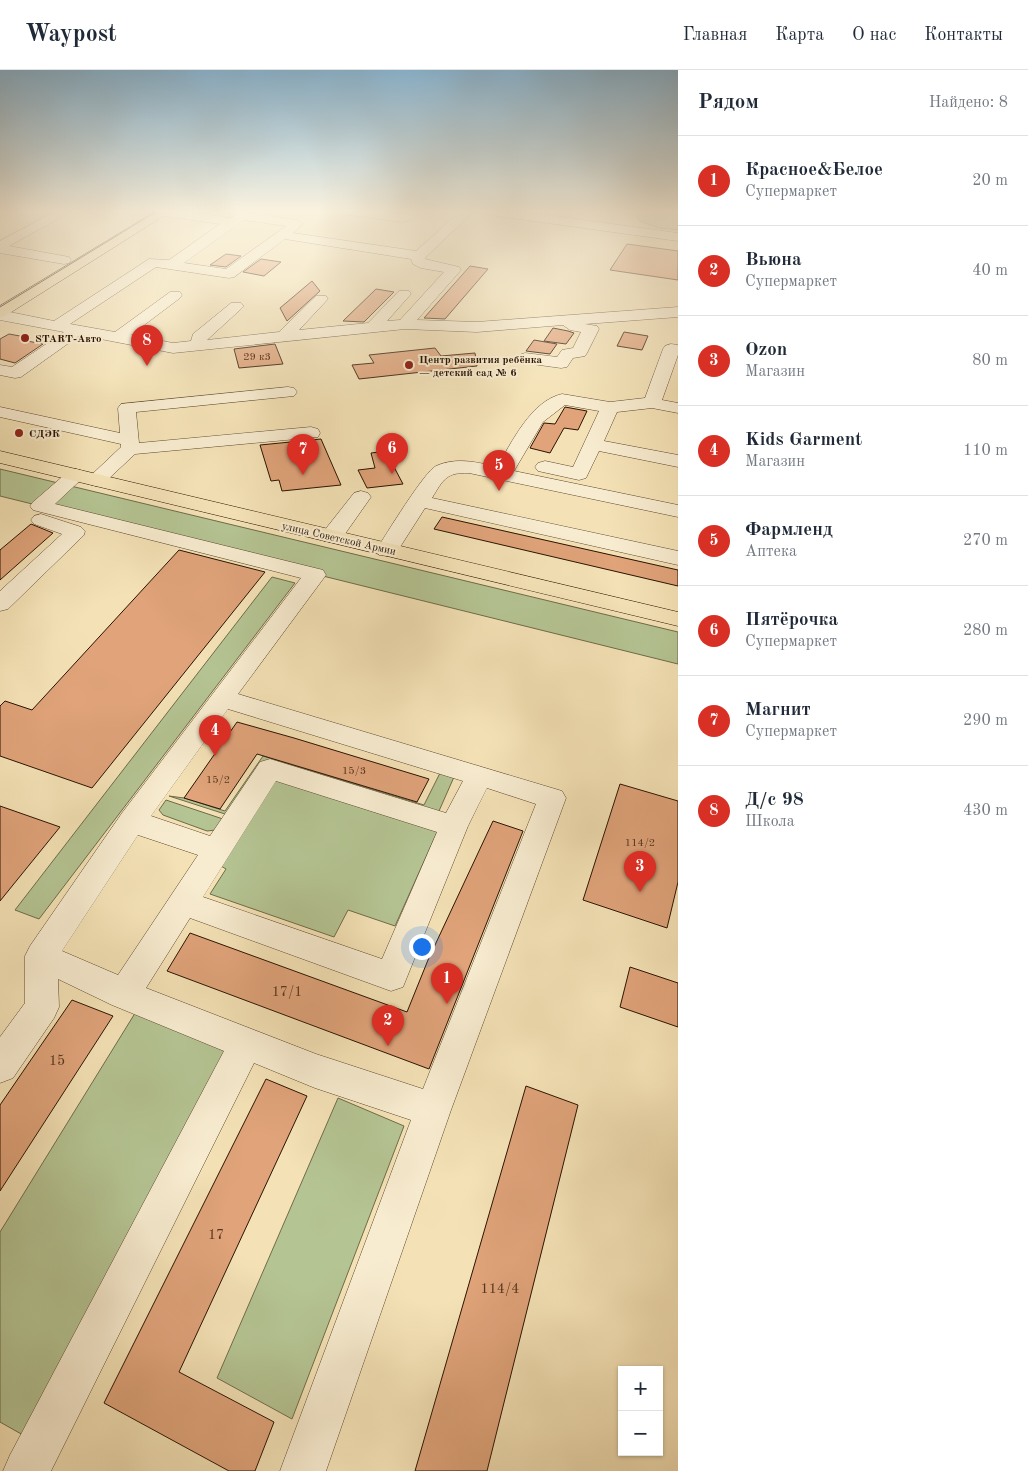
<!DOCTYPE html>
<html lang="ru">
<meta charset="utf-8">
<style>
:root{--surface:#fff;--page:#f2f2f3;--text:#1f2937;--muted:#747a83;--line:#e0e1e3;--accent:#d93025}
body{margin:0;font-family:"Old Standard TT",serif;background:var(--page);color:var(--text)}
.controls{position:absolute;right:15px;bottom:15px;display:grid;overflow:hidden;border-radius:0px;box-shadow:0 1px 4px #0004}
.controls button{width:45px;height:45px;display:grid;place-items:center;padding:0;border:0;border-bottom:1px solid var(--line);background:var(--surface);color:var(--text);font:25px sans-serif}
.you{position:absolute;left:421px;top:876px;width:18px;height:18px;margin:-12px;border:4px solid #fff;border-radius:50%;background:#1a73e8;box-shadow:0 0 0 8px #1a73e833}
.badge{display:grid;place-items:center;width:32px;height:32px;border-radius:50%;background:var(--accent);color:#fff;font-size:16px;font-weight:700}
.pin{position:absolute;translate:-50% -41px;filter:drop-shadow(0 1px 2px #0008)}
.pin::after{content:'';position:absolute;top:26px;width:18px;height:15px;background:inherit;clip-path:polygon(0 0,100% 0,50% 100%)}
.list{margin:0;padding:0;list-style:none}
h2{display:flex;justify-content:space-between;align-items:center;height:65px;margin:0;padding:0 20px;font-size:21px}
h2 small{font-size:16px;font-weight:400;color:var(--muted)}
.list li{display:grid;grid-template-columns:32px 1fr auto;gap:15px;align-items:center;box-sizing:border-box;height:90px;padding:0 20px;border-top:1px solid var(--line)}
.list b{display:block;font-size:19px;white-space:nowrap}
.list p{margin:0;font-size:16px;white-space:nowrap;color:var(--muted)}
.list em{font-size:16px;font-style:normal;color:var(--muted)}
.map{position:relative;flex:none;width:678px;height:1401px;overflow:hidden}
header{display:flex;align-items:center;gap:30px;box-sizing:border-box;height:70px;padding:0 25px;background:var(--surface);border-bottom:1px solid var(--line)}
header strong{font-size:24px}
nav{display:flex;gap:28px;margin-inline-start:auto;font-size:18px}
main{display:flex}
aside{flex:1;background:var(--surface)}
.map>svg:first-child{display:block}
</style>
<header>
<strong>Waypost</strong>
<nav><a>Главная</a><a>Карта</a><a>О нас</a><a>Контакты</a></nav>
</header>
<main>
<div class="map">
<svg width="678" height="1401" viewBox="0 0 678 1401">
<rect width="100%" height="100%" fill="#f4e2b6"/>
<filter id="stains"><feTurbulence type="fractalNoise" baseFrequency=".004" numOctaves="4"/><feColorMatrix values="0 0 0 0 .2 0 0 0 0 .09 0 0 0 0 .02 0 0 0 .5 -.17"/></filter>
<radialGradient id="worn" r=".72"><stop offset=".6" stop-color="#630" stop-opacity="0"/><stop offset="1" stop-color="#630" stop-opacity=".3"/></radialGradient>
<path fill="#b5c493" stroke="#6f6b4a" d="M641,140H678V160L659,158L639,151L637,146Z
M0,399L678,562V594L0,426Z
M272,507L295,513L39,849L15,840Z
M263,686L424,735L444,695L454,707L439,741L421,742L263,693L228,745L169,726L184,728L225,741Z
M275,710L438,760L395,856L348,840L334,867L210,824L226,799L221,796Z
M166,730L223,749L216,760L207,761L163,745L159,740Z
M137,940L229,977L23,1365L0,1352V1162Z
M338,1028L404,1056L292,1349L217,1308Z"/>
<path fill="#e0a37a" stroke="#291200" d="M627,174L678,181V210L610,200Z
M226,184L241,186L226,197L210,195Z
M261,189L281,192L264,206L243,202Z
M470,196L488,199L445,249L424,248Z
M312,211L320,221L287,251L280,238Z
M376,219L394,222L364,252L343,251Z
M553,258L568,261L574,263L566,274L544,271Z
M624,262L648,266L642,280L617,276Z
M9,264L31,268L27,271L43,274L15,293L0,289V269Z
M534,270L557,274L550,284L526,281Z
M275,274L283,294L239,298L234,279Z
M435,278L441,286L475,283L477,296L359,309L352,295L374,293L369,285Z
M565,337L587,341L578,360L564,358L550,383L530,378L544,353L555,354Z
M321,369L341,415L282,421L279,410L271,411L260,375Z
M388,381L394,397L403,414L367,418L358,400L375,398L371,383Z
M442,447L678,500V516L434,459Z
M31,454L53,463L0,510V480Z
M179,480L265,502L92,718L0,686V636L5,631L32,640Z
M237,652L294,668L429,709L417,732L257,684L220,739L184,728Z
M620,714L678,731V812L667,858L583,830Z
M0,736L60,757L0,831Z
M493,751L523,761L429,999L167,901L190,863L407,942L428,890Z
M630,897L678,913V957L620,937Z
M72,930L113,946L0,1121V1035Z
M266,1009L307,1026L179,1302L274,1352L255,1401H229L104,1333Z
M526,1016L578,1035L487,1401H415Z"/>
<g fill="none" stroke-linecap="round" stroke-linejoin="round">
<defs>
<path id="minor" d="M58,140H74L9,176L69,187L71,190L69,193L64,194L0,183V171Z
M159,140H177L230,148L242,142L297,150L303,154L293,163L416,181L462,140H475L426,187L425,189L459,197L461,200L417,250L477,252L678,237V247L585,254L597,256L599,259L587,283L585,286L573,288L567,297L561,298L525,293L519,291L517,288L519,285L525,283L557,287L562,280L573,278L581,262L570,260L563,255L477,262L405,259L173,283L80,265L21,307L15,308L0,305V295L12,297L64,262L0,250V240L54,251L149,189L169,190L220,154L164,146L160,145L158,142ZM244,150L286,156L226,199L184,193ZM285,169L411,189L413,194L421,198L444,202L400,250L387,251L411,224L409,221H399L368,253L299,260L328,229L326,226H316L279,262L207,270L241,239L244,236L241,233H231L193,264L191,271L173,273L131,265L180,228L182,225L180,222H170L115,262L70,254L156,197L229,208L234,207Z
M336,140H371L402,144L408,140H422L412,150L402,152L342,144Z
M476,140H510L678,163V171L482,144Z
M671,274L678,275V285L662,330L678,333V343L652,338L617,342L604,371L678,385V397L599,381L586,408L579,410L538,401L535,397L538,393L545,391L573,397L599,341L565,335L543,352L514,401L678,435V447L469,403C446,402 443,410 432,428L678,481V495L425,438L395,485L387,486L379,485L376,480C386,465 424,402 436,396C456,387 477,392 497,397C512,372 531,331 562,324L610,332L645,328L663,279L665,276Z
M288,317L294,318L297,322L294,326L136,342L139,373L311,357L318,359L320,363L318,367L135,384L103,414L96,416L89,414L86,410L121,377V374L0,347V337L120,363L118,338L121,334Z
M76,399L83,401L86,405L55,434L323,500L326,505L238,624L562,721L566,728L451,1040L326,1401H280L411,1050L315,1018L254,993L51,1401H3L10,1385L224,981L112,935L58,909L59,937L54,948L13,1008L0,1013V967L25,933V886L30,876L122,743L301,508L33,440L30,436L33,432L69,401ZM228,639L463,711L446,743L270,689L260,692L210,766L151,746ZM276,711L437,762L382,889L203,827ZM487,718L536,734L423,1019L316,984L146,918L190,848L391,921L403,917L468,756ZM138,765L198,785L118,905L62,881Z
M361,421L368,423L371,427L340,471L332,472L324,471L321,466L324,461L354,423Z
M41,444L81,457L85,461L84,465L8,539L0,541V521L62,464L34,454L31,450L34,446Z"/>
<path id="major" d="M158,140H173L5,246L0,248V236Z
M0,381L678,542V556L0,393Z"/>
</defs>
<use href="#minor" stroke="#5c462e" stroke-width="1"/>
<use href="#major" stroke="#291200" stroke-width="1"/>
<use href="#minor" fill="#f8ecd0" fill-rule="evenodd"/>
<use href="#major" fill="#f4e2b6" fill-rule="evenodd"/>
<path stroke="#291200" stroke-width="1" d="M0,237L159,140"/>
</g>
<linearGradient id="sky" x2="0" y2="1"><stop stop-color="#8ab7d4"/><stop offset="0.42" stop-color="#faf2de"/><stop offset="1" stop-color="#faf2de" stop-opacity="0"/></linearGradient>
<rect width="678" height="336" fill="url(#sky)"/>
<g fill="#8f2418" stroke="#f8ecd0" stroke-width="2">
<circle cx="25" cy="268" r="5"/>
<circle cx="409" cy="295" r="5"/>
<circle cx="19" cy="363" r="5"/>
</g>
<g text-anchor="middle" stroke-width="4" stroke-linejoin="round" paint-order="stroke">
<g font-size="11" font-weight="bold" fill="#291200" stroke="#f8ecd0" text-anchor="start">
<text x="35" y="272">START-Авто</text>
<text x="419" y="293">Центр развития ребёнка<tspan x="419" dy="13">— детский сад № 6</tspan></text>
<text x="29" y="367">СДЭК</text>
</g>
<g font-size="11" fill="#57361e">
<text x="257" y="290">29 к3</text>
<text x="354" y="704">15/3</text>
<text x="218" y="713">15/2</text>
<text x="640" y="776">114/2</text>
</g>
<g font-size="11" fill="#291200" stroke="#f8ecd0">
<text transform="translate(339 468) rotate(13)" y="4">улица Советской Армии</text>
</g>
<g font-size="14" fill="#57361e">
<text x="287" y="926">17/1</text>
<text x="57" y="995">15</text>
<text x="216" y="1169">17</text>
<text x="500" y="1223">114/4</text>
</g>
</g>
<rect width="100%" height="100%" filter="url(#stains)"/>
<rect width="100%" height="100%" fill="url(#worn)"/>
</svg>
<div class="controls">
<button>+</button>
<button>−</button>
</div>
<div class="you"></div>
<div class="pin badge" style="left:447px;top:934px">1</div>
<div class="pin badge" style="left:388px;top:976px">2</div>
<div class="pin badge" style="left:640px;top:822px">3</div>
<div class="pin badge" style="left:215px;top:686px">4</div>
<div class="pin badge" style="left:499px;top:421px">5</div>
<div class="pin badge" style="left:392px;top:404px">6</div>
<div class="pin badge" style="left:303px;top:405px">7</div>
<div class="pin badge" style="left:147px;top:296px">8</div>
</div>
<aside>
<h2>Рядом<small>Найдено: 8</small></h2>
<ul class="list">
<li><span class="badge">1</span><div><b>Красное&amp;Белое</b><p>Супермаркет</p></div><em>20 m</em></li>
<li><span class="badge">2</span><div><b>Вьюна</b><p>Супермаркет</p></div><em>40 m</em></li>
<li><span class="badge">3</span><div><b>Ozon</b><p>Магазин</p></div><em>80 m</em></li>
<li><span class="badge">4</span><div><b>Kids Garment</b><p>Магазин</p></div><em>110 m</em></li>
<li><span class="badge">5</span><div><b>Фармленд</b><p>Аптека</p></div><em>270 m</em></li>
<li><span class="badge">6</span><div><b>Пятёрочка</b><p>Супермаркет</p></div><em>280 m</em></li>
<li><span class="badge">7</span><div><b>Магнит</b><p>Супермаркет</p></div><em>290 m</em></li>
<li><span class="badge">8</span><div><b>Д/с 98</b><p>Школа</p></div><em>430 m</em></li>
</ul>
</aside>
</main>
